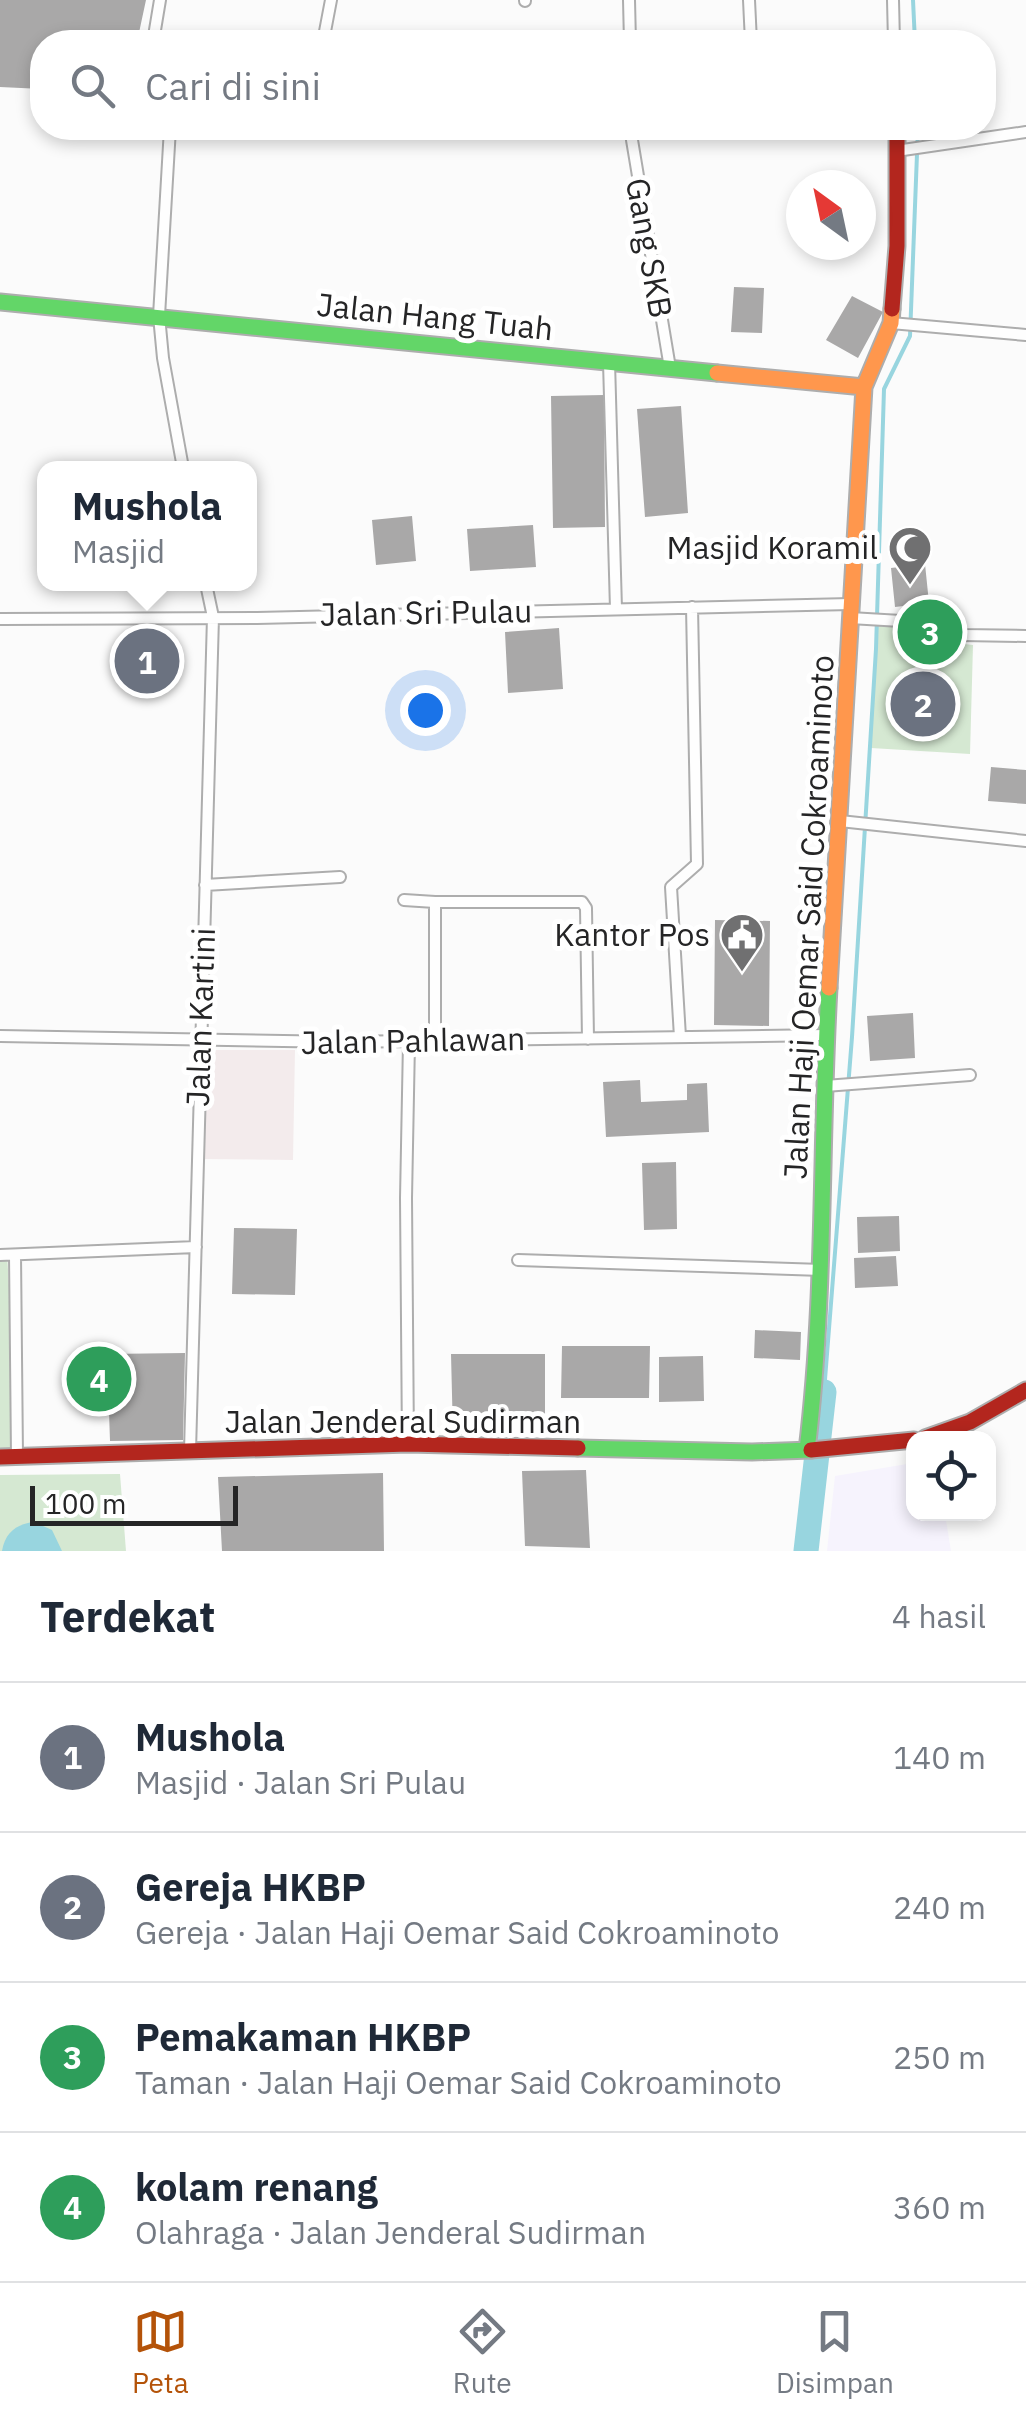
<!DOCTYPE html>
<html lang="id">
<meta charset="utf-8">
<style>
:root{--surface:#fff;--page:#f6f6f7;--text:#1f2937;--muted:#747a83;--line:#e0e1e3;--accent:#b45309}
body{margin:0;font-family:"IBM Plex Sans",sans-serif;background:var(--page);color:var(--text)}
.controls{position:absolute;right:30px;bottom:30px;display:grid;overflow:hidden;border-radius:20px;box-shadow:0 5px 15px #0003}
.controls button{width:90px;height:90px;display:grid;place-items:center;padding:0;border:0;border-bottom:2px solid var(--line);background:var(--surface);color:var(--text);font:50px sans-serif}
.compass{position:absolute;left:786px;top:170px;width:90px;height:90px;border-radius:50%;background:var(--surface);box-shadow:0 5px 15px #0003;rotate:327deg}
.scale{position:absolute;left:30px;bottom:25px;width:208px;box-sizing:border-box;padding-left:10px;border:5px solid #252526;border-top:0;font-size:28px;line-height:35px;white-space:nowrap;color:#252526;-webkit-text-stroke:8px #fff;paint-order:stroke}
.you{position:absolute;left:425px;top:710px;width:35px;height:35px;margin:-25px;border:8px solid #fff;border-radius:50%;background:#1a73e8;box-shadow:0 0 0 15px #1a73e833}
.badge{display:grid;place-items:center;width:65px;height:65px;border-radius:50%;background:var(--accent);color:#fff;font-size:32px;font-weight:700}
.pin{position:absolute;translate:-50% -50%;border:5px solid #fff;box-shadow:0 2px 10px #0006}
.popup{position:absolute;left:37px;top:461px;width:220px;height:130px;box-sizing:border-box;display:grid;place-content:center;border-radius:20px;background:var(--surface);filter:drop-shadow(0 2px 8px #0005);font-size:32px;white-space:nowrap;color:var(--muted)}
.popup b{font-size:38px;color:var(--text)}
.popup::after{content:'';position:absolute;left:50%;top:100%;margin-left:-20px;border:20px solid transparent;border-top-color:var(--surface)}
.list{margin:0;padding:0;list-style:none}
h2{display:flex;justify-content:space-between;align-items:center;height:130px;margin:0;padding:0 40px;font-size:42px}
h2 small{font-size:32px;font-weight:400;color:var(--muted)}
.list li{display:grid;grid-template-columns:65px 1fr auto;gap:30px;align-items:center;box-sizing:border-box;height:150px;padding:0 40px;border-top:2px solid var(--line)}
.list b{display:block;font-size:38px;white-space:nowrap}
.list p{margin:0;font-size:32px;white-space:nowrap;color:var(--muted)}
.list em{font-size:32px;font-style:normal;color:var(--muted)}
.icon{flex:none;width:55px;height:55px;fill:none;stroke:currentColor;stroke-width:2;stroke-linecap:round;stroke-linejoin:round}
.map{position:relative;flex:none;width:1026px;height:1551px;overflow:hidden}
.search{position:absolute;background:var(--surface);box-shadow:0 5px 15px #0003;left:30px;right:30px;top:30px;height:110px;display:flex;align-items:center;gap:25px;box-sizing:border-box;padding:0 35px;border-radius:40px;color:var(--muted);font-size:38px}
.sheet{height:730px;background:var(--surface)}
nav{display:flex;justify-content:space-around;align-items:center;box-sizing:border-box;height:140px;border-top:2px solid var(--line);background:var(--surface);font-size:28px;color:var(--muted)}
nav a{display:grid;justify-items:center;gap:5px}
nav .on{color:var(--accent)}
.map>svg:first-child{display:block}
</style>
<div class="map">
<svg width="1026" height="1551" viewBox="0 0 1026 1551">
<rect width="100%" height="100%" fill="#fbfbfb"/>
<path fill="#f6f3fd" d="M913,1463L914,1514H945L951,1551H827L835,1476Z"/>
<path fill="#f3ebec" d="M205,1050H295L293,1160L202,1159Z"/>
<path fill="#d5e8d2" d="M902,624L938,641L973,645L970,754L871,748L876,625Z
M0,1253H7L19,1453L0,1454Z
M120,1474L126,1551H0V1475Z"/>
<path fill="#98d5df" d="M34,1522L52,1530L62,1551H2C5,1533 16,1524 34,1522Z"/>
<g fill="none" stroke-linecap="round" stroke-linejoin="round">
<path stroke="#98d5df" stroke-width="4" d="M913,0L915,42
M824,1392L852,1037L876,649L884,389L910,336L918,128"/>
<path stroke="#98d5df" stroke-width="25" d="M806,1551L824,1392"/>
</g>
<path fill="#a9a8a8" d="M0,0H146L137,42H42V89L0,87Z
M734,287L764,288L762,333L731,332Z
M852,296L883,312L858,358L826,340Z
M604,395L605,527L553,528L551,396Z
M681,406L688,513L645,517L637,409Z
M412,516L416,561L376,565L372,520Z
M533,525L536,567L470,571L467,529Z
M925,564L929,603L895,607L891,568Z
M559,628L563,689L508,693L505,632Z
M991,767L1026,770V804L988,801Z
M715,920L770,921L769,1026L714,1025Z
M913,1013L915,1058L870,1061L867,1016Z
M640,1080L641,1102L687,1100V1084L707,1083L709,1132L606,1137L603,1082Z
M676,1162L677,1229L644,1230L642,1163Z
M899,1216L900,1251L858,1253L857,1217Z
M234,1228L297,1229L295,1295L232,1294Z
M896,1256L898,1286L855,1288L854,1258Z
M755,1330L801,1332L800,1360L754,1358Z
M562,1346H650L649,1398H561Z
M185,1353L183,1440L110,1441L107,1354Z
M451,1354H545V1435H453Z
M703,1356L704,1401L659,1402V1357Z
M586,1470L590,1548L525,1546L522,1471Z
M383,1473L384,1551H222L218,1477Z"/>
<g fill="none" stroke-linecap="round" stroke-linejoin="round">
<defs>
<path id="street" d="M525,0V1
M629,0L630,42
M749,0L751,42
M893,0L894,42
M153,42L160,0
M323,42L331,0
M170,128L159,316L163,358L183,468
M630,128L670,368
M903,150L1026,132
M891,323L1026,335
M609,362L616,609
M850,618L901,621L962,635L1026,636
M0,619L257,618L851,604
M840,821L1026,841
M205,885L340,877
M404,900L435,902
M0,1036L342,1042L826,1035
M680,1037L671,887L697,864L692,607
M435,1042V902H582L586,908L588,1039
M825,1086L970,1075
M0,1255L196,1247
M15,1255L17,1456
M518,1260L822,1270
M408,1444L406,1198L409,1042
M190,1451L213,617L206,584"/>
<path id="fast" d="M0,302L717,373
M578,1448L752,1452L811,1450
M807,1450C826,1294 820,1143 829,988"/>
<path id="slow" d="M717,373L864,387
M829,988L864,387L891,323L892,309"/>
<path id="jam" d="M892,309L897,246V128
M925,1438L970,1422L1026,1390
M811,1450L914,1440
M0,1457L408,1444L578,1448"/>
</defs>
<use href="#street" stroke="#adadad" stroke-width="14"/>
<use href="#fast" stroke="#adadad" stroke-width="19"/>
<use href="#slow" stroke="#adadad" stroke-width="19"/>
<use href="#jam" stroke="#adadad" stroke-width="19"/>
<use href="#street" stroke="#fefefe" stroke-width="10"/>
<use href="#fast" stroke="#63d668" stroke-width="15"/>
<use href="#slow" stroke="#ff974d" stroke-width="15"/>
<use href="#jam" stroke="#b3261e" stroke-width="15"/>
</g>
<defs>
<symbol id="mosque-pin" viewBox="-11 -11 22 30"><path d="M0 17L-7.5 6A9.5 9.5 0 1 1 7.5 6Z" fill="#707071" stroke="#fff"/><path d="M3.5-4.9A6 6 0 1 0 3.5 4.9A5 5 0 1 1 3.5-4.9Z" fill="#fff"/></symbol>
<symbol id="civic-pin" viewBox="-11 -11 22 30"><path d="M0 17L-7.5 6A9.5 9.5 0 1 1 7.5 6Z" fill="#707071" stroke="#fff"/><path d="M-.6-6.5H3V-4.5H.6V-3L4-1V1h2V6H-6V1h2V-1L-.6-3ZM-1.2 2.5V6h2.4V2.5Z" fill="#fff"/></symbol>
</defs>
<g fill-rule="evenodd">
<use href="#mosque-pin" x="885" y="523" width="50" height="68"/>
<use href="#civic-pin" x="717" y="910" width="50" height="68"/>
</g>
<g text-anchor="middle" stroke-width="10" stroke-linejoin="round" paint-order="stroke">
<g font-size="32" fill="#252526" stroke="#fff">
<text transform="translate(649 248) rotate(80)" y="11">Gang SKB</text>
<text transform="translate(435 317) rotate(6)" y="11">Jalan Hang Tuah</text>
<text transform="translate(426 613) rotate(-1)" y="11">Jalan Sri Pulau</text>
<text transform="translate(809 917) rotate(-87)" y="11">Jalan Haji Oemar Said Cokroaminoto</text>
<text transform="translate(201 1017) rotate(-88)" y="11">Jalan Kartini</text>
<text transform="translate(413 1041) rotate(-1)" y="11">Jalan Pahlawan</text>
<text x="403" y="1433">Jalan Jenderal Sudirman</text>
</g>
<g font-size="32" fill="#252526" stroke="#fff" text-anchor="end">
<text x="878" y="559">Masjid Koramil</text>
<text x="710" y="946">Kantor Pos</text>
</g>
</g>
</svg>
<div class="controls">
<button><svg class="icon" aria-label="locate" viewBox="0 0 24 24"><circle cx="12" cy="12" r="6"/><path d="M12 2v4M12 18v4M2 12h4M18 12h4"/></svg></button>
</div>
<svg class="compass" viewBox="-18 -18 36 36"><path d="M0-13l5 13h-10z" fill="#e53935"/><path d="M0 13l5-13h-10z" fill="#747a83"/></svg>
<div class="scale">100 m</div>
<div class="you"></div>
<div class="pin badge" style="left:147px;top:661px;background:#6b7280">1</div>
<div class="popup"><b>Mushola</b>Masjid</div>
<div class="pin badge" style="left:923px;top:704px;background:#6b7280">2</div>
<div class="pin badge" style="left:930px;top:632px;background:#2e9e5b">3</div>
<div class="pin badge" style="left:99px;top:1379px;background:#2e9e5b">4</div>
<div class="search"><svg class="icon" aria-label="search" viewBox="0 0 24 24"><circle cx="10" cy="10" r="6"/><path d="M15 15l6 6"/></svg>Cari di sini</div>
</div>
<section class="sheet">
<h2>Terdekat<small>4 hasil</small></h2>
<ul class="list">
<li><span class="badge" style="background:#6b7280">1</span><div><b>Mushola</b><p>Masjid · Jalan Sri Pulau</p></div><em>140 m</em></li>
<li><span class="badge" style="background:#6b7280">2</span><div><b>Gereja HKBP</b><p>Gereja · Jalan Haji Oemar Said Cokroaminoto</p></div><em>240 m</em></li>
<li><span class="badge" style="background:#2e9e5b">3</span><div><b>Pemakaman HKBP</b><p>Taman · Jalan Haji Oemar Said Cokroaminoto</p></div><em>250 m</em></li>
<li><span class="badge" style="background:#2e9e5b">4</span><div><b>kolam renang</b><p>Olahraga · Jalan Jenderal Sudirman</p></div><em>360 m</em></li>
</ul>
</section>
<nav>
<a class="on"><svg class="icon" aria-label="map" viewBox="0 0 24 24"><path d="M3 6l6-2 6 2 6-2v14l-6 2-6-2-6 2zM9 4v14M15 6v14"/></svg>Peta</a>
<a><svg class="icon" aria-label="directions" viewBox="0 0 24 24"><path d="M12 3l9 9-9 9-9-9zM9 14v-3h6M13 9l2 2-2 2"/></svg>Rute</a>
<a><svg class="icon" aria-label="saved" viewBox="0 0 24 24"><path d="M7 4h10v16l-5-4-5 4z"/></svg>Disimpan</a>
</nav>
